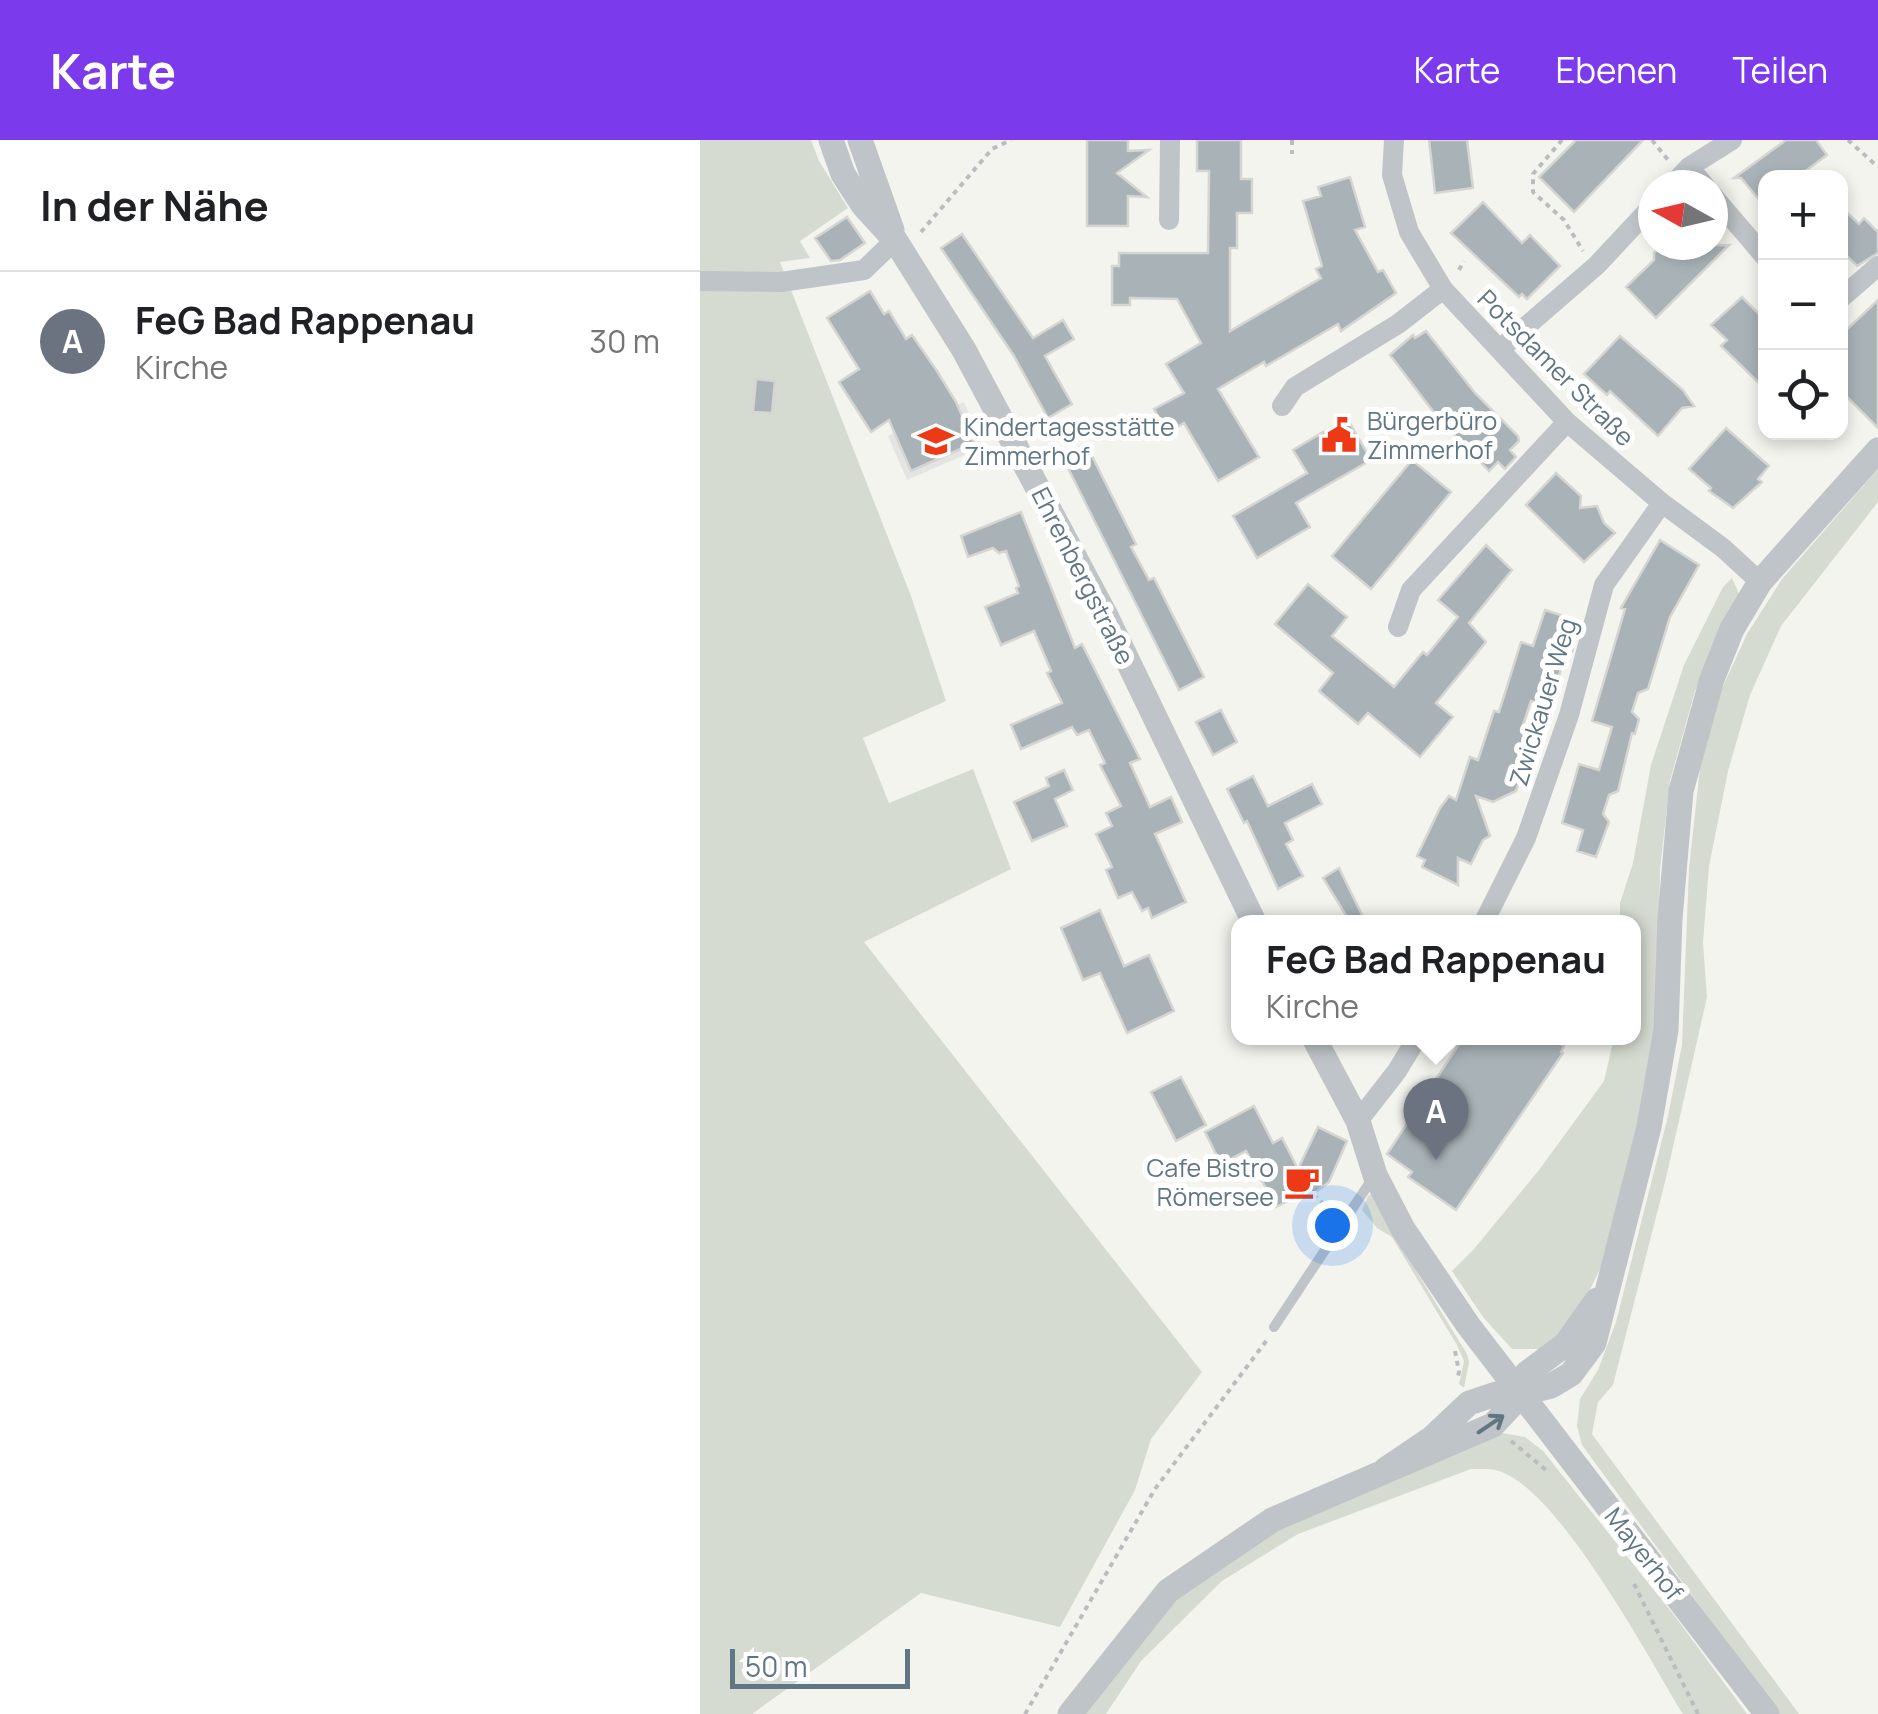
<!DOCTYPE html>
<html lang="de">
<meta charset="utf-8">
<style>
:root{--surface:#fff;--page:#f6f6f6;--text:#202124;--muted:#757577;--line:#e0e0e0;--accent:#7c3aed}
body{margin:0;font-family:Manrope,sans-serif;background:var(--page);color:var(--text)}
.controls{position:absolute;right:30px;top:30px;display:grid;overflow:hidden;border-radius:20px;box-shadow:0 5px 15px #0003}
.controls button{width:90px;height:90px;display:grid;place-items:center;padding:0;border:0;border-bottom:2px solid var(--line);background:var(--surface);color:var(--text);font:50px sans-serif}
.compass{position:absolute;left:938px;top:30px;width:90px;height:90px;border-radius:50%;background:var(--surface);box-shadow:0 5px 15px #0003;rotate:278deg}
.scale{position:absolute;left:30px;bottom:25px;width:180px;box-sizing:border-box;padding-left:10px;border:5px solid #617683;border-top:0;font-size:28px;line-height:35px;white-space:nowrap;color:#617683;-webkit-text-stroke:8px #fff;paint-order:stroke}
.you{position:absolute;left:632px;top:1085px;width:35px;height:35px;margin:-25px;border:8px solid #fff;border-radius:50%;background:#1a73e8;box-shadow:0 0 0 15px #1a73e833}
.badge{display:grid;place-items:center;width:65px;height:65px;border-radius:50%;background:var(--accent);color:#fff;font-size:32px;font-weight:700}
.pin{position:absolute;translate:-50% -82px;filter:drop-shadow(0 2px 5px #0008)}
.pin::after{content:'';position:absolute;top:52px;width:35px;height:30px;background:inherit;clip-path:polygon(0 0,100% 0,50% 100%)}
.popup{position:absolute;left:531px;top:775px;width:410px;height:130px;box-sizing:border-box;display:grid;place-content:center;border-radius:20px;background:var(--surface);filter:drop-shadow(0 2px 8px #0005);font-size:32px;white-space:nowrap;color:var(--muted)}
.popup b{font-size:38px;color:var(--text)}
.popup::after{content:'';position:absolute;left:50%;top:100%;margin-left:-20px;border:20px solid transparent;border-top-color:var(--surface)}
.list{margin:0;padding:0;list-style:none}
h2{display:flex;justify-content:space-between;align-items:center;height:130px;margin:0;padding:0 40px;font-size:42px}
h2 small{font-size:32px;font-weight:400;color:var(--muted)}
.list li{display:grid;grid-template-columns:65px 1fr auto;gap:30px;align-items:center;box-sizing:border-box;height:140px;padding:0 40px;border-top:2px solid var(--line)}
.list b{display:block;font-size:38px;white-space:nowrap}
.list p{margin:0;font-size:32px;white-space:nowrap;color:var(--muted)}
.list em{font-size:32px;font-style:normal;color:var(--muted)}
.icon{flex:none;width:55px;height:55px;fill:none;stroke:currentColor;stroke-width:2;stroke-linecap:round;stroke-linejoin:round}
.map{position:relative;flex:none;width:1178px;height:1574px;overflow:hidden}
header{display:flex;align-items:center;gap:60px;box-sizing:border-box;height:140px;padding:0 50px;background:var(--accent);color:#fff}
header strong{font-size:48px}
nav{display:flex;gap:55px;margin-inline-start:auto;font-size:35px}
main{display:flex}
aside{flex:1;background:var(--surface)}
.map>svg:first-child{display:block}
</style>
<header>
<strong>Karte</strong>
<nav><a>Karte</a><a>Ebenen</a><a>Teilen</a></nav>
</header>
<main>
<aside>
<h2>In der Nähe<small></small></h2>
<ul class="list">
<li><span class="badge" style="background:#6b7280">A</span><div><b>FeG Bad Rappenau</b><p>Kirche</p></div><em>30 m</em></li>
</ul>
</aside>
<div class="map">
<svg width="1178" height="1574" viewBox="0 0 1178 1574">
<rect width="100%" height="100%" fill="#f4f4ef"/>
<path fill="#e4e5e3" d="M264,262L283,307L207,340L188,296Z"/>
<path fill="#d5dbd0" d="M0,0H111L119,21L148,68L100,101L110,118L80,122L211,456L246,561L163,598L189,663L273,629L311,729L164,802L502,1232L451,1299L435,1350L360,1487L221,1453L52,1574H0Z
M1178,329V362L1081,486L1050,555L1028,631L1009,726L1003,803L1007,857L966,1038L913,1245L898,1262L892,1294L1099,1574H1079L882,1305L877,1286L880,1259L898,1230L916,1182L968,976L982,905L989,728L1001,619L1019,555L1047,494L1082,439Z
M1032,438L1040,456L995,551L970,641L960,729L958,868L935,1004L900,1129L875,1180L866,1190L840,1209H812L783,1177L752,1131L774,1109L839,1030L904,941L914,898H934V782H920V763L933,723L951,625L984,525L1023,447Z
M676,1051L718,1134L767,1214L769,1222L764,1248L759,1244L764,1221L757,1205L692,1097L677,1088L662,1070L668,1056Z
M802,1293L825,1297L843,1311L977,1479L1047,1574H983C947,1515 862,1356 802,1332C793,1328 781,1329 771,1329L598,1394L522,1441L441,1521L406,1574H380C405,1543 428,1507 456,1479C550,1382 680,1343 802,1293Z"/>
<path fill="#a9b3b7" stroke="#d5d5d2" stroke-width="2.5" d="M387,0H428V11L449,10L417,33L447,57L428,56V86H387Z
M497,0H541V39H552V73H537V108H530V191L621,138L616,129L622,126L603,61L621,56L618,47L650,37L665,87L655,90L678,132L683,130L696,153L641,191L638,184L566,226L564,222L518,249L559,317L518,341L484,283L467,293L454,269L484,253L466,224L501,203L477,159L430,158V165H412V126H419V113H508L509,31H497Z
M729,0H767L773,48L735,53Z
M876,0H943L874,72L839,37Z
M1086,0H1116L1127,15L1096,38H1066V68L1041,38H1034Z
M783,62L822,103L830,95L860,126L827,159L822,154L819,157L751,93Z
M1140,66L1159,84L1164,78L1178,92V113L1157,126L1140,109Z
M147,77L165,103L140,120L131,121L115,98Z
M262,94L333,198L363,180L374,199L345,216L372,264L348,278L314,216L241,108Z
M1029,105L956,178L926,147L954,120V113L961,106Z
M170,151L184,174L189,171L206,199L212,195L237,231L256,262L274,303L211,331L189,280L171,292L139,242L159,229L127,178Z
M1042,157L1066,181V250L1021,206L1027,200L1011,185Z
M1178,160V288L1140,250V196Z
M726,191L775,253L818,296L819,301L810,310L816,317L805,329L798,322L789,331L742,282L749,273L739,279L690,215L713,195L715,198Z
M920,196L983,250L994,266L982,268L958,296L910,251L907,255L884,234Z
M56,239L75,241L72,273L53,272Z
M647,278L671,320L596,363L610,387L557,418L533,376L607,333L593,310Z
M1026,288L1069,326L1058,339L1062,342L1033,368L1009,351L1011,348L989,329Z
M386,304L436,404L431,407L449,440L454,438L504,537L479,550L362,316Z
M712,320L751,352L671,449L632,416Z
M856,333L881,356L880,368L897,366L904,383L915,393L884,422L826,365Z
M321,372L375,508L382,504L440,619L430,623L450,667L471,657L482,682L455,694L486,762L452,778L448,768L442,771L432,752L418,758L406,730L412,727L396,694L412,686L406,673L421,666L400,625L405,623L389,590L377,595L372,587L321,609L311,585L362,563L347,533L351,531L334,491L301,505L285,467L318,453L316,448L319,446L306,411L299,413L293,408L268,417L261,396Z
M960,400L999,425L970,477L948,549L938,553L932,572L939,579L935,594L932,593L918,651L909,655L903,674L909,682L896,717L877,711L883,690L862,683L879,624L899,630L912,587L892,581L925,469L921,468Z
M786,405L812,430L769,483L786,502L736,563L753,577L720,617L668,573L658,584L619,551L633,533L575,484L608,444L647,477L632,496L694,547L723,512L727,515L758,477L738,460Z
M845,470L876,480L872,492L877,493L872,512L867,510L849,567L831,561L822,588L832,613L830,619L834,626L823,631L816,651L793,662L776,656L790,696L783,700L771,724L758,718V745L722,727L725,720L717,716L740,668L749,656L756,660L770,617L778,620L794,571L799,572L821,502L833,506Z
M521,570L537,602L513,615L496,582Z
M364,630L373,650L355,659L367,686L332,701L314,662L349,646L346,638Z
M553,636L568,666L612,644L622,664L585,683L593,700L586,704L603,736L578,749L547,681L544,683L527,649Z
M639,728L664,779L658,782H650L623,738Z
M400,770L424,826L449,815L474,871L427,893L400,833L383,840L361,788Z
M763,898H852L864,906L861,912L863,913L756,1070L708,1037L712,1032L687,1014Z
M481,937L506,985L476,1001L451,952Z
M554,966L573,1003L582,998L598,1029L618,987L647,1001L629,1042L609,1057L605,1052L576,1067L546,1011L521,1024L505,992Z"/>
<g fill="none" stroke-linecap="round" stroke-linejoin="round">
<path stroke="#babdbf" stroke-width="4" stroke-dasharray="5 5" stroke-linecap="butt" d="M592,0V14
M862,0L833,34V52L864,80L883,111
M952,0L968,20
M1148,0L1178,27
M221,92L292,9L311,0
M759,130L764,121
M613,1055L632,1071
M755,1211L759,1232L757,1240
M811,1301L846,1330
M934,1444L998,1574
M325,1574L455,1349L567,1200"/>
<path stroke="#bec4c7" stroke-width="10" d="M574,1187L674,1036"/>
<path stroke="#bec4c7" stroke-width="20" d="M694,0L692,35L709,92L743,149L867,282L962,363L1023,408L1060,442
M989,27L1004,45
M972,45L989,27L1032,0
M1013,56L1066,118
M469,80L470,0
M0,141L81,142L164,130L195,100
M1140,159L1178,126
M800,209L897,125L953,65
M582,266L595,247L698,184L743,149
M698,487L711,450L867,282
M784,782L826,698L869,575L904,445L962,363
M658,981L697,931L717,898"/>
<path stroke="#bec4c7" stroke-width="25" d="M131,0L143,34L163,65L195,100L264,210L406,476L554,782
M160,0L192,90
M614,898L658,981L675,1035L703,1089L768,1185L1067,1574
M686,1329L732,1298L769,1263L796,1254L823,1253L851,1246L871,1234L894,1203L949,987L966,890L970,779L981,651L1012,539L1032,489L1060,442L1178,310
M370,1574L468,1451L572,1380L793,1285L823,1253L827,1233L866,1204L897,1160"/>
</g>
<defs><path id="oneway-shaft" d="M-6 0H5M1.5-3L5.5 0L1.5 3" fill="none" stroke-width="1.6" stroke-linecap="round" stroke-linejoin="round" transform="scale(2.5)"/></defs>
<use stroke="#617683" href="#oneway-shaft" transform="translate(791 1284) rotate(-34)"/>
<defs>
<symbol id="civic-bare" viewBox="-9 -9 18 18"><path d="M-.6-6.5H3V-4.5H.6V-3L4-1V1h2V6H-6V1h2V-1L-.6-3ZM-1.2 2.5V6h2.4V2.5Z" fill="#ed3916" stroke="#fff" stroke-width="2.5" paint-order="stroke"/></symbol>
<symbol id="school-bare" viewBox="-9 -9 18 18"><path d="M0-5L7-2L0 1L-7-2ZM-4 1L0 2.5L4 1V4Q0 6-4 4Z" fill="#ed3916" stroke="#fff" stroke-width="2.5" paint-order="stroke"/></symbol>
<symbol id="cafe-bare" viewBox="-9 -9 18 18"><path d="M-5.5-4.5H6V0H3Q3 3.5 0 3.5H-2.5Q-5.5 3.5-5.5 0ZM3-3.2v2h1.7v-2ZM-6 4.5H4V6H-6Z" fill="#ed3916" stroke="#fff" stroke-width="2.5" paint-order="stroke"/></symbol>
</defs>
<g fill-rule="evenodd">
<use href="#civic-bare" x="614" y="270" width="50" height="50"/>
<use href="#school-bare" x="211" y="276" width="50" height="50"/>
<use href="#cafe-bare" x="577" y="1017" width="50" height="50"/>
</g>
<g text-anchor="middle" stroke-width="10" stroke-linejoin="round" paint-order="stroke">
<g font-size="25" fill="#617683" stroke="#fff">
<text transform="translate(856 228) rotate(45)" y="9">Potsdamer Straße</text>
<text transform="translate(383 436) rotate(63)" y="9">Ehrenbergstraße</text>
<text transform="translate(843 562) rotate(-73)" y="9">Zwickauer Weg</text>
<text transform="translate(944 1414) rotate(52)" y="9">Mayerhof</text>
</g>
<g font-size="25" fill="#617683" stroke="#fff" text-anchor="start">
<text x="667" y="290">Bürgerbüro<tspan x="667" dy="29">Zimmerhof</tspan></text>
<text x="264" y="296">Kindertagesstätte<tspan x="264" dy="29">Zimmerhof</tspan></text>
<text x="574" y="1037" text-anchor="end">Cafe Bistro<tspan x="574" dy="29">Römersee</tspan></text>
</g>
</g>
</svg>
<div class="controls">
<button>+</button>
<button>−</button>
<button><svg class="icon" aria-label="locate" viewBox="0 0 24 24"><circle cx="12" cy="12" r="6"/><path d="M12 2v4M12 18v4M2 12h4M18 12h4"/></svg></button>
</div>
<svg class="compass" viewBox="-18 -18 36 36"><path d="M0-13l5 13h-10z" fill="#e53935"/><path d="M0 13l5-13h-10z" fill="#757577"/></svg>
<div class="scale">50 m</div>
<div class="you"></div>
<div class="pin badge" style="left:736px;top:1020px;background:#6b7280">A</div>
<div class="popup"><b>FeG Bad Rappenau</b>Kirche</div>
</div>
</main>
